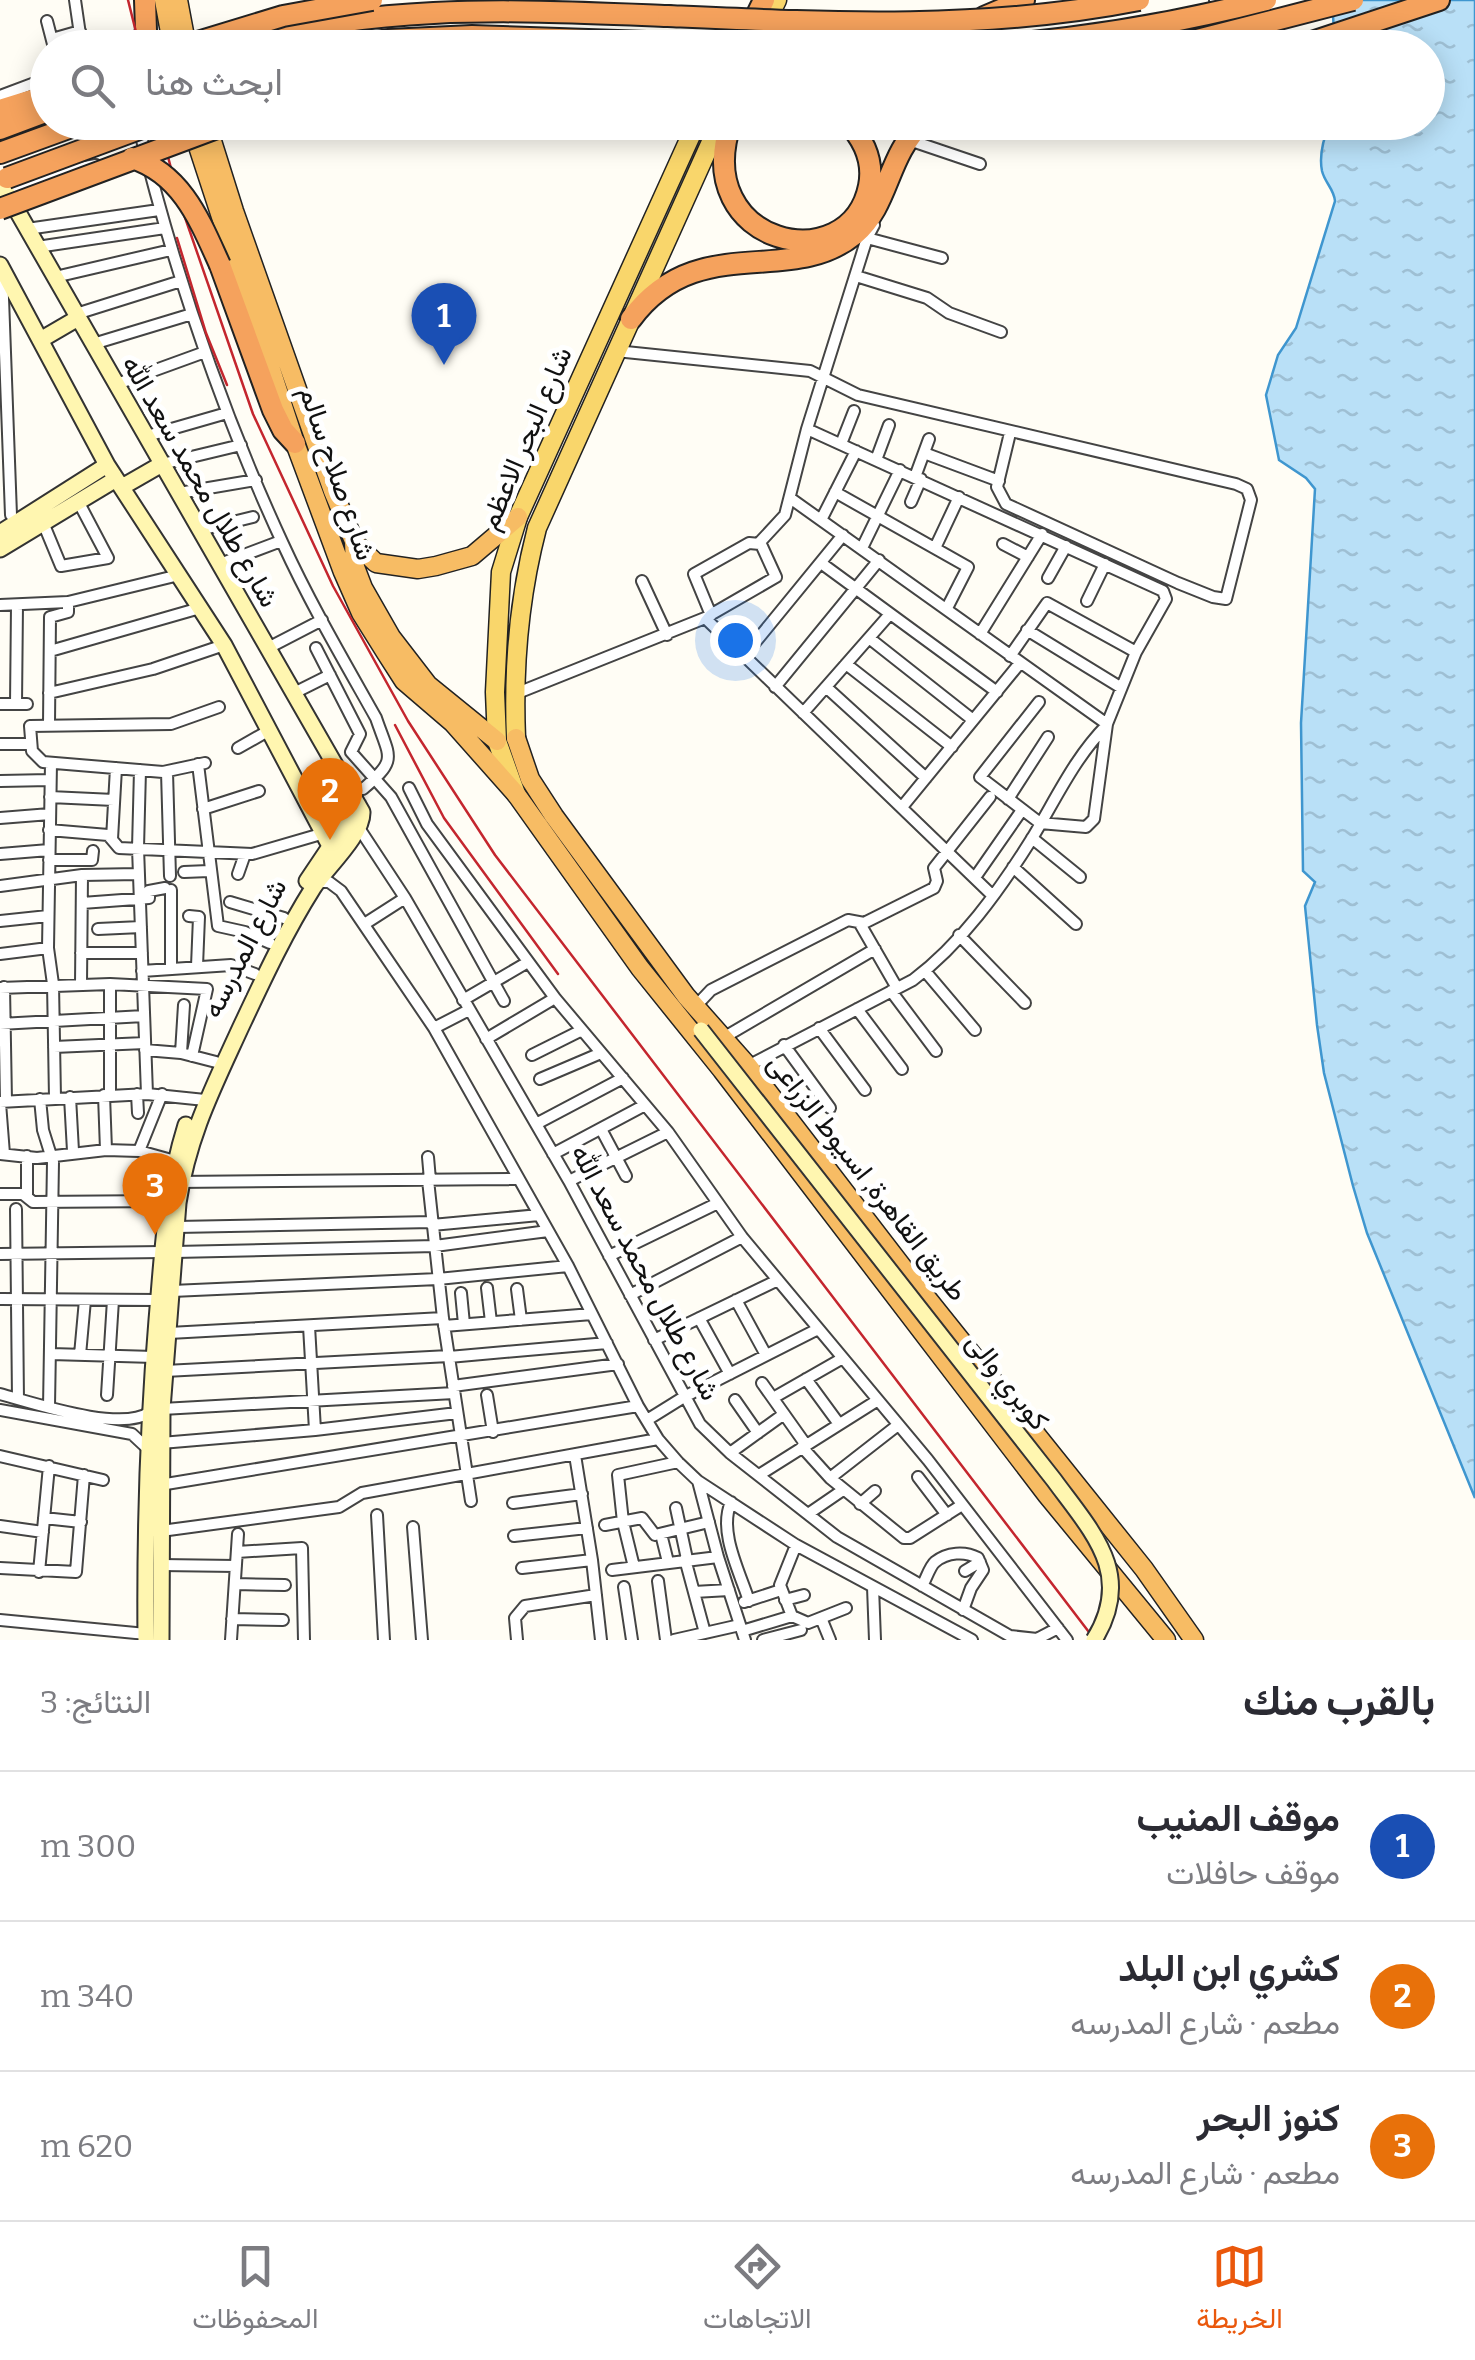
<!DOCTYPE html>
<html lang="ar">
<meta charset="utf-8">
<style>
:root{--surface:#fff;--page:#f2f2f3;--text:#2b2b33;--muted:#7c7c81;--line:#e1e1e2;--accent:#ea580c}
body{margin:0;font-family:Bitter,Vazirmatn,serif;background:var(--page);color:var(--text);direction:rtl}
.you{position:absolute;left:735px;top:640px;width:35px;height:35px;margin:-25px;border:8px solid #fff;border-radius:50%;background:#1a73e8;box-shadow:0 0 0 15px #1a73e833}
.badge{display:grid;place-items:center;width:65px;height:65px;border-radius:50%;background:var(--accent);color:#fff;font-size:32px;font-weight:700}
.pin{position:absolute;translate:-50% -82px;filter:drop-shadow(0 2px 5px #0008)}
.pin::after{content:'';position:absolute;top:52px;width:35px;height:30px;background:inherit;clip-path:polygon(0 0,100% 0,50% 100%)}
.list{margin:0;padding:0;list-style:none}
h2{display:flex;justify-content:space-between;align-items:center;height:130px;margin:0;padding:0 40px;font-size:42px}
h2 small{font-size:32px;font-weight:400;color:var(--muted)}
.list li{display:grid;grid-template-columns:65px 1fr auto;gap:30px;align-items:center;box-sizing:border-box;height:150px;padding:0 40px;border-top:2px solid var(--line)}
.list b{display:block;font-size:38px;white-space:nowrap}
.list p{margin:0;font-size:32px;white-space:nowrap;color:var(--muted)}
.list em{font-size:32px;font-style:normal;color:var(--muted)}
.icon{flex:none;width:55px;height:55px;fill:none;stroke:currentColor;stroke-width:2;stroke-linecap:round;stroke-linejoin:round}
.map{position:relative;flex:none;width:1475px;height:1640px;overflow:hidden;direction:ltr}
.search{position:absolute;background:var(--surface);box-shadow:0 5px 25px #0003;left:30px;right:30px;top:30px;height:110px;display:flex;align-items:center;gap:25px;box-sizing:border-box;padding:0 35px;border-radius:55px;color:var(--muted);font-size:38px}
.sheet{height:580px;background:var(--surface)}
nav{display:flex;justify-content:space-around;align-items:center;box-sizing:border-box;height:140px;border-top:2px solid var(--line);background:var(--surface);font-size:28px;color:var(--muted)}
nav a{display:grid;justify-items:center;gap:5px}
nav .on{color:var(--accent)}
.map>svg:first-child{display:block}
</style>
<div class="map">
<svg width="1475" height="1640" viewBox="0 0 1475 1640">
<defs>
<pattern id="water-ripples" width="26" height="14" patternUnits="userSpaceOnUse" patternTransform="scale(2.5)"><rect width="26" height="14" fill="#b9e0f7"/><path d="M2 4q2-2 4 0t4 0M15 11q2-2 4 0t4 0" fill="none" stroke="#9ebfd3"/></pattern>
</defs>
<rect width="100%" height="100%" fill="#fffdf5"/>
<path fill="url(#water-ripples)" stroke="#3f96cf" stroke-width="2.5" d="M1332,0H1475V1498L1367,1233L1353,1186L1324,1073L1317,1025L1305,906L1315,882L1303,871L1301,723L1315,489L1306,478L1279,460L1266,395L1278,355L1296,328L1335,201C1334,189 1325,183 1322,171C1319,156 1324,137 1330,123L1428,122V48L1335,47Z"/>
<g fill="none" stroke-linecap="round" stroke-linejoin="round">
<defs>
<path id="minor" d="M75,0L82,48
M1215,0L1218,41L1215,48
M47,21L54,48
M52,39L80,31
M0,96L48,78
M139,128C174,271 221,410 283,544C310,603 344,661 376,718C390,759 398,759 363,789
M915,142L980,164
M6,193L63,171L96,165
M27,229L159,210
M867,238L942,258
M37,247L165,228
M2,271L11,515
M856,276L927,298L949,313L1001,332
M55,277L171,250
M76,314L181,281
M93,344L192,314
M616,351L810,371L858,395L1236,484L1247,489L1251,500L1226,599L1213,597L1178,583L1006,504L997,487L1010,433
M117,384L205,352
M807,429L1163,591L1166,599L1136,652L1107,724L1094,819L1086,827L1040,823L980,777L1039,702
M147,436L227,413
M841,444L854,411
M924,453L999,481
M876,460L889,425
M162,464L241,445
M915,477L929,439
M835,492L968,567L947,608
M179,493L256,480
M790,498L1107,724
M911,502L921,479
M821,520L856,451
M44,525L61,566L108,558L79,503
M200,530L253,517
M1003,544L1028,557
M862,548L900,470
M935,548L959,497
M821,563L997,692
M220,564L281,541
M1048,578L1066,546
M642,581L667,635
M1087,601L1105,564
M0,605L68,602L179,575
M711,615L694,574L749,543L760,544
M705,618L992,895
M1027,630L1120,687
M980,634L1042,534
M869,638L973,720
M268,648L322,620
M316,648L360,734L351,752L391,797L504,1001
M50,651L200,608
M744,656L843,535
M1010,656L1047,603L1136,652
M846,664L952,747
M775,687L879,560
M826,687L926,778
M49,693L153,669L224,645
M294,693L330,675
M515,694L705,618L776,577L760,542L785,515L807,429L867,238L874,225
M0,704H27
M16,704L17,605
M803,713L890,614
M49,724L50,617L68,612V602
M0,744H30
M238,748L268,731
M51,763L48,948L53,984L55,1098
M205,763L163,772L43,762L32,751L30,726L171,724L219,707
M198,764L218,926L245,932L270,943
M140,770L138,848L147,1094
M167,772L170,876
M0,781L50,780
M409,788L427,824L555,998L668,1132L742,1237L928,1460L1067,1640
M50,797L114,800
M1008,799L1048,737
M902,807L1020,663
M203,809L259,791
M0,818L50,814
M359,828L405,898L569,1181L700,1424L730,1453L837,1537L1010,1636L1037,1639L1058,1628
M49,830L108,835L119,848L252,854L321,834
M1032,838L1080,877
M112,839L116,768
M0,854L49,850
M49,860H92L93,851
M1013,867L1076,924
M184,872L209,871
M238,874L245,854
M976,876L1022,810
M317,882H329L341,891L434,1028L568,1266L638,1406L658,1439L678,1462L698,1481L796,1545L972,1640
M0,886L82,875L138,874
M230,902L284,918
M82,903L149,898V891L165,888
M189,916L199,917L197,966
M0,921L48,916
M859,922L897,988
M366,923L405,898
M98,929L141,927
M959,935L1025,1003
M81,953H142
M0,954L48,948
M171,968V890
M142,971L231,965L255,974
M925,971L975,1030
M81,984L82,875
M110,984V1095
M4,987L6,1101
M0,988L110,984L207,989L192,1056
M891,991L936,1051
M463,1000L528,962
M694,1008L711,990L848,920L864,923L934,888L937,881L934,868L990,797
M857,1009L902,1069
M0,1024L144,1016
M434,1028L469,1010
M819,1028L865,1090
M723,1038L875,949
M486,1039L555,998
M784,1045L830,1108
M54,1047L145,1043
M145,1050L181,1053L216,1062
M181,1053L184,1005
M532,1055L582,1030
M748,1066L913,980C961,944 999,891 1031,840C1055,801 1074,758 1107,725
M540,1079L601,1053
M137,1094L138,1113
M104,1095L106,1150
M70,1097L73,1151
M40,1099L43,1130L53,1162L49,1407
M0,1102L147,1094L205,1100
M0,1103L4,1154
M536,1124L623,1078
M601,1129L626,1176
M139,1151L162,1094
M0,1154L37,1158L106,1150L139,1151L175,1161
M553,1154L645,1105
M27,1156V1197
M428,1157L430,1180
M428,1180L443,1318L471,1501
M569,1181L668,1132
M176,1182L519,1179
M0,1194H23L33,1202L166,1201
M16,1209L18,1399
M432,1225L539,1215
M177,1227L432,1222
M175,1252L435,1246L548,1231
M0,1254L163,1252
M609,1256L718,1203
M487,1288L491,1322
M517,1289L521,1320
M172,1291L438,1279L568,1266
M461,1293L464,1324
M630,1295L742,1237
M0,1299L159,1300
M736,1300L766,1355
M699,1318L730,1374
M309,1326L315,1430
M444,1326L592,1314
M169,1333L443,1318
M654,1340L778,1280
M51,1354L154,1357
M80,1355L85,1300
M449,1357L607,1343
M165,1371L449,1356
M806,1379L839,1424
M762,1383L806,1445
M453,1386L618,1364
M0,1394C34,1403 121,1433 150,1412
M107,1395L113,1300
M487,1395L493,1432
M773,1398L843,1358
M735,1400L758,1433
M162,1409L454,1393
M0,1410L132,1434L147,1448
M647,1420L684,1397L818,1329
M161,1443L315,1430L457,1413
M802,1447L830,1478L904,1538H910L962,1505
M730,1453L784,1414
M575,1455L592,1560L601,1640
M0,1456L103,1480
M759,1475L878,1400
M918,1477L947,1515
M830,1478L898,1425
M698,1481L718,1557L745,1640
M160,1485L638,1406
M731,1502C718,1532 740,1572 749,1601
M513,1503L582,1494
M860,1504L875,1491
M676,1508L687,1559
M808,1514L843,1490
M377,1515L384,1640
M44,1518L81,1522
M605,1525L642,1518L655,1535L709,1522
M0,1526L43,1532
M413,1527L422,1640
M161,1531L339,1507L362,1493L658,1439
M661,1534L668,1562
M514,1536L587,1528
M237,1552L302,1548L304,1640
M685,1559L705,1633
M161,1565L236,1566
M634,1567L623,1522L618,1475L678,1462
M0,1568L76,1572L84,1475
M522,1568L592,1560
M612,1570L718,1557
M965,1571L980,1562
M39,1572L49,1466
M658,1581L666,1640
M235,1584L285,1585
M922,1586C926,1579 930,1566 935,1562C947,1552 965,1551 978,1558
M624,1587L632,1640
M873,1587L875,1640
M694,1592L729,1590
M785,1600L804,1595
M744,1602L781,1590
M963,1610L971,1588L983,1570L978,1558
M792,1616L780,1585L796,1545
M821,1618L830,1640
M232,1619L283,1620
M0,1620L146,1634
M742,1631L792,1616L808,1623L846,1608
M231,1640L238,1534
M517,1640L515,1618L525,1606L596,1595
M674,1640L740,1625
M763,1640L801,1630"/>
<path id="secondary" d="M0,181L362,812C363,835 326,868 313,888C284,934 262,982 239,1031C212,1090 188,1137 178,1203L162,1409L161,1640
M0,265L107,465L224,645L330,846
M42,339L78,318
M122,487L162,464
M0,533L107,465
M0,549L116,479
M307,881L358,805
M146,1640C145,1533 148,1427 157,1320C163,1250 165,1193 186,1125"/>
<path id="primary" d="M754,48L777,0
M516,738C513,667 519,597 537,528L720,122
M516,794L497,741L495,692L501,572L518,517L697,122"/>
<path id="trunk" d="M164,0L173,48
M178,0L187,48
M190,122L295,443L343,572L361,613L386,653L404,681L453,723L516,794L640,968L722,1070L1047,1495L1166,1640
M206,122L234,211L333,491L354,541L355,567L363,588L391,637L428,685L497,741
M354,542L376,563L418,569L436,566L472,556L518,517
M516,738L530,779L554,816L686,996L748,1066L914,1282L1144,1569L1194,1640"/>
<path id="motorway" d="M984,17L1024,0
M730,45L749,31L764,0
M141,48L146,30L145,0
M222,48C371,2 514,10 668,16
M1294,48L1439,0
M0,110L48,95
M731,122C689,246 850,281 869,186C874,161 864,140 847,122
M0,129L48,111
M0,153L85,122
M220,265L273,410L283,430L295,443
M631,319C698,229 790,288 855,234C890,204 886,157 923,122"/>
</defs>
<use href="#minor" stroke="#444" stroke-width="14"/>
<use href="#secondary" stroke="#333" stroke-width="19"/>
<use href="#primary" stroke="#222" stroke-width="21"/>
<use href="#trunk" stroke="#222" stroke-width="21"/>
<use href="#motorway" stroke="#222" stroke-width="24"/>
<use href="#minor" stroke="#fff" stroke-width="10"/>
<use href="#secondary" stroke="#fff6b0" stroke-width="15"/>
<use href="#primary" stroke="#f9d66b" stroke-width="18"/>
<use href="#trunk" stroke="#f7bc64" stroke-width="18"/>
<use href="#motorway" stroke="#f5a25d" stroke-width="20"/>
<path stroke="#c4262e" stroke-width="2.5" d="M128,0L140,48
M159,122L180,203L253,414L333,586L408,721L495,855L1095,1640
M177,238L206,333L227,385
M395,725L444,818L558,974"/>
<defs>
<path id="secondary-bridge" d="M701,1030L1054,1480C1092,1532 1135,1574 1094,1640"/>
<path id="motorway-bridge" d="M668,16C826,23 982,31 1139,0
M178,48L283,16L372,0
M340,48L388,40L472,36L819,48
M964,48C1067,41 1166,26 1266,0
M1166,48L1353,0
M132,158C182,174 200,221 220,265
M7,178L158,122
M0,209L233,122"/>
</defs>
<use href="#secondary-bridge" stroke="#333" stroke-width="19" stroke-linecap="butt"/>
<use href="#motorway-bridge" stroke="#222" stroke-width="24" stroke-linecap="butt"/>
<use href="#secondary-bridge" stroke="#fff6b0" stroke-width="15"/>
<use href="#motorway-bridge" stroke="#f5a25d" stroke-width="20"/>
</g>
<g text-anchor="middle" stroke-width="10" stroke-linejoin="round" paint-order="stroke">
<g font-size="28" fill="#111" stroke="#fff">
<text transform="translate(525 438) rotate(-67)" y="10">شارع البحر الاعظم</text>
<text transform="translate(338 473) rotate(71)" y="10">شارع صلاح سالم</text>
<text transform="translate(201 481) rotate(60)" y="10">شارع طلال محمد سعد الله</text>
<text transform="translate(244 948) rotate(-63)" y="10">شارع المدرسه</text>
<text transform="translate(868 1177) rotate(52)" y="10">طريق القاهرة, اسيوط الزراعى</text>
<text transform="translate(646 1272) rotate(62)" y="10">شارع طلال محمد سعد الله</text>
<text transform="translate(1008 1381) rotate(52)" y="10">كوبري والى</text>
</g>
</g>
</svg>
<div class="you"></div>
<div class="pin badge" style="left:444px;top:365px;background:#1a4fb4">1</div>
<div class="pin badge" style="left:330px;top:840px;background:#e8710a">2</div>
<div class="pin badge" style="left:155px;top:1235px;background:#e8710a">3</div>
<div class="search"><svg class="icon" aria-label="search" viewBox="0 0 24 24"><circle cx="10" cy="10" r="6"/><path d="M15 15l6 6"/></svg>ابحث هنا</div>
</div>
<section class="sheet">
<h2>بالقرب منك<small>النتائج: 3</small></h2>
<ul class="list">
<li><span class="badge" style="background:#1a4fb4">1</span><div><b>موقف المنيب</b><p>موقف حافلات</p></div><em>300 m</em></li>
<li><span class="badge" style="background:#e8710a">2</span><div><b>كشري ابن البلد</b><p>مطعم · شارع المدرسه</p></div><em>340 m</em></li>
<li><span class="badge" style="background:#e8710a">3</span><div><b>كنوز البحر</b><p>مطعم · شارع المدرسه</p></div><em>620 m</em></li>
</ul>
</section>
<nav>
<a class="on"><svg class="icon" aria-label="map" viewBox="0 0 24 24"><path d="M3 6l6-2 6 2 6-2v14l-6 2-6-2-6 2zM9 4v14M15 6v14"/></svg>الخريطة</a>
<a><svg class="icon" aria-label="directions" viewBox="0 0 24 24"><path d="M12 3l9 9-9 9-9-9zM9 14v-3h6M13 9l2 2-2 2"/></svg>الاتجاهات</a>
<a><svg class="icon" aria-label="saved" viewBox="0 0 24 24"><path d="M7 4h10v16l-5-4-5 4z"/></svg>المحفوظات</a>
</nav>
